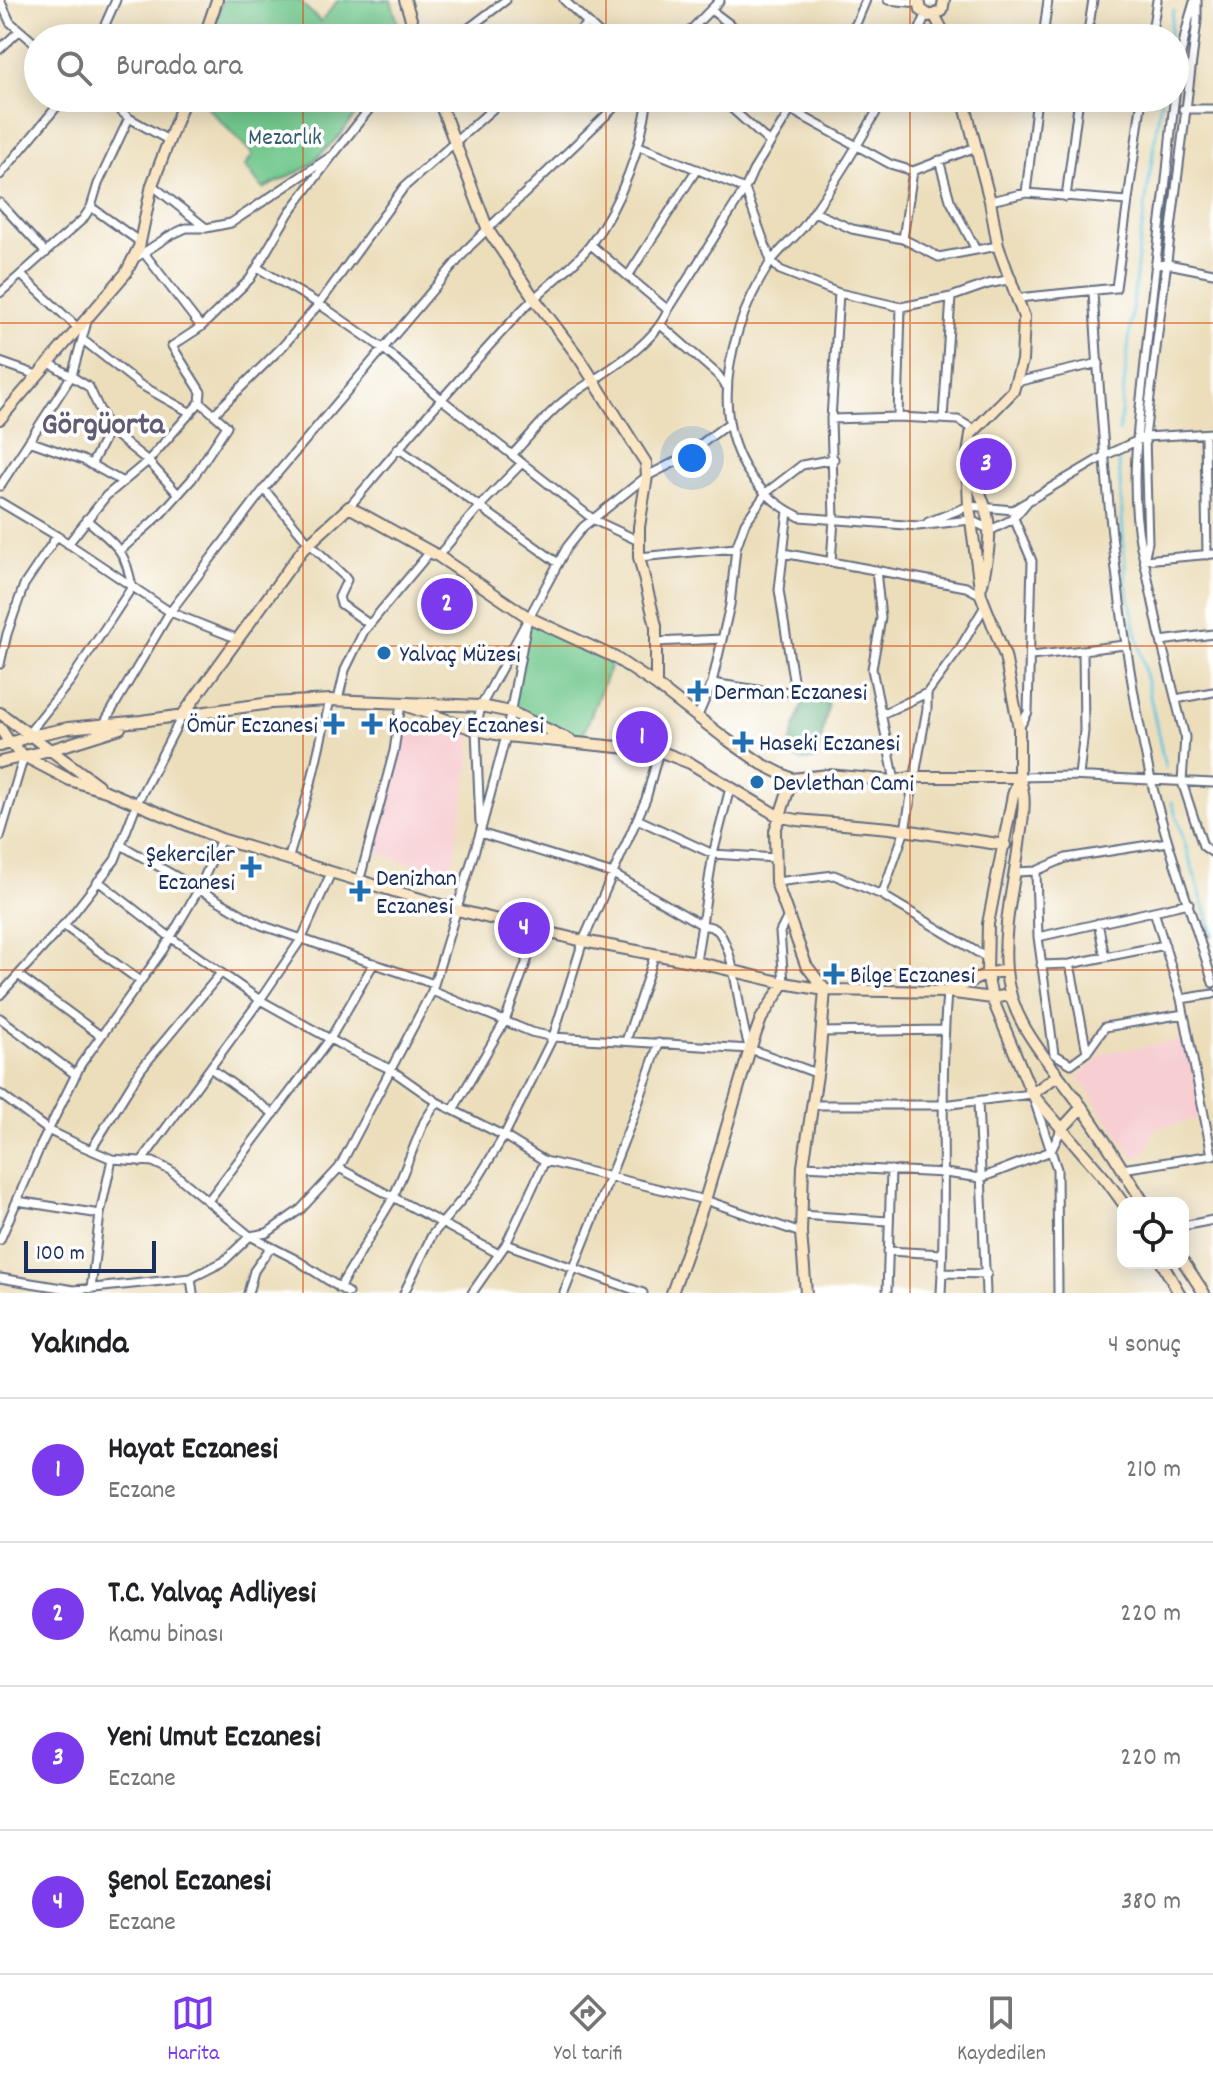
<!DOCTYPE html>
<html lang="tr">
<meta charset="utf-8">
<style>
:root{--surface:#fff;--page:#f6f6f6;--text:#202124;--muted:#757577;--line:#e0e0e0;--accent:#7c3aed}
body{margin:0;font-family:Dekko,sans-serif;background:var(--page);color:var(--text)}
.controls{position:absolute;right:24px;bottom:24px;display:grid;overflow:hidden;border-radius:16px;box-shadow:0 4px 20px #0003}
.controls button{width:72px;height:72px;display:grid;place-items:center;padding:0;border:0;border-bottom:2px solid var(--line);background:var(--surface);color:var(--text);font:40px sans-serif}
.scale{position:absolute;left:24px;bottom:20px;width:132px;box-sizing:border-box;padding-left:8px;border:4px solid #1b2f5e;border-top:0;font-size:22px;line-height:28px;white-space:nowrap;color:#1b2f5e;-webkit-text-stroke:6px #fff;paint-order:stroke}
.you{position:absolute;left:692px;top:458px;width:28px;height:28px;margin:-20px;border:6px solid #fff;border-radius:50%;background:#1a73e8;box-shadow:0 0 0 12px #1a73e833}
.badge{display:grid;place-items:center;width:52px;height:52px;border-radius:50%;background:var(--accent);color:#fff;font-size:26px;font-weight:700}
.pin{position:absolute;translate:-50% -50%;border:4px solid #fff;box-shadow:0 2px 8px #0006}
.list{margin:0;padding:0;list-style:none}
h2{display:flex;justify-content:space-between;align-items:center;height:104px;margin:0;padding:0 32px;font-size:34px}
h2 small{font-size:26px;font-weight:400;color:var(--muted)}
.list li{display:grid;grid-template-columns:52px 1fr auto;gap:24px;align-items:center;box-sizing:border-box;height:144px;padding:0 32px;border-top:2px solid var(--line)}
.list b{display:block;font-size:30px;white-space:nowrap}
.list p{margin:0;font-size:26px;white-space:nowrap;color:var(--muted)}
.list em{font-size:26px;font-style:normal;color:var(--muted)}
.icon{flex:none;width:44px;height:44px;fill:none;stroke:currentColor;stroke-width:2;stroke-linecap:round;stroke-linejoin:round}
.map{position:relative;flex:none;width:1213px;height:1293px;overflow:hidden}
.search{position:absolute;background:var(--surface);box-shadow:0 4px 20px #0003;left:24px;right:24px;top:24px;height:88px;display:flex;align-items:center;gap:20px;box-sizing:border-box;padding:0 28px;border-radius:44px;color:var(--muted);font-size:30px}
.sheet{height:680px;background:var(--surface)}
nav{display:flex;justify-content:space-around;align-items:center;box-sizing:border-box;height:112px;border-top:2px solid var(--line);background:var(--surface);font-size:22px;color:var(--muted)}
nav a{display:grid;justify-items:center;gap:4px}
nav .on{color:var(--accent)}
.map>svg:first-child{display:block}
</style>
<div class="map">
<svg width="1213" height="1293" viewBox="0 0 1213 1293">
<rect width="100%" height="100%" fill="#fff"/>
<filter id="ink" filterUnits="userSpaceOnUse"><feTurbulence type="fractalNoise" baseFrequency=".0125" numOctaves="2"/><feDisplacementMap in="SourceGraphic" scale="16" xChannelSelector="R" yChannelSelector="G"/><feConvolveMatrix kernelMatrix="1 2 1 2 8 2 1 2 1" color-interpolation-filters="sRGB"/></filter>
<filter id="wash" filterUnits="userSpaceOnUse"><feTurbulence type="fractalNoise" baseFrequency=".006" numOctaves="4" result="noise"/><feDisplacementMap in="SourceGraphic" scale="32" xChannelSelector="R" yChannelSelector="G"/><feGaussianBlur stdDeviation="1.8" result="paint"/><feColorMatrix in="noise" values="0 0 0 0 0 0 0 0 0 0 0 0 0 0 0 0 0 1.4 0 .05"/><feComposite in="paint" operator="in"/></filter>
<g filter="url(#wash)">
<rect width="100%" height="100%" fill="#ecdebb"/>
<path fill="#f7cfd3" d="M405,718L472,731L470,761L451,875L373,852Z
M1186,1040L1202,1118L1154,1129L1148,1149L1135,1159L1078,1077L1106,1052Z"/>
<path fill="#72c88d" stroke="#467c76" stroke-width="2" d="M223,0H298L321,22L338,0H391L402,38H210Z
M198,98H368L341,134L308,167L263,189L245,166L253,154Z
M528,617L614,657L579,745L511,712Z"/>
<path fill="#5dac78" stroke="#3c6e6b" stroke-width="2" d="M803,701L829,703L817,760L803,761L787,754Z"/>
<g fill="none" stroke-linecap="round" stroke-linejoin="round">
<path stroke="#60c4dd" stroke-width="3" d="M1169,38L1173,11
M1119,432L1139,248L1161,98
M1119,463L1126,583L1165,767
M1172,802L1213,935"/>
</g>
</g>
<g filter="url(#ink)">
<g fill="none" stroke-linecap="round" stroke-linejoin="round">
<defs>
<path id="street" d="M0,0L10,22L38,46
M564,0L604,38
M888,0L919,3
M1197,0V21L1145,437L1148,542L1144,560L1161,641L1185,737L1182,782L1203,846L1213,853
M1194,2C1175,61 1172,128 1165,189C1157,250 1150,311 1144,372C1137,433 1128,499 1144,560L1213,554
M711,10L748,38
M99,38L116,0
M449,38L465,31L506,0
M571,38L588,23
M683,38L720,0
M845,38L856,24L866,0
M916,38L926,15
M1043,38L1048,0
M1087,38L1093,0
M1151,38L1157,0
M0,49L19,31
M105,98L129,118L170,141
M720,98L770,143
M884,98C861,141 835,182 807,222C797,237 780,248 770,263C718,344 698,466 800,517L918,526L970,520L991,530L1013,519L1031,498
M1183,109H1213
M791,110L890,164L913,171L976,147
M639,146L745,189L771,261L780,270L839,293L901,307L951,297L988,284L1012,279
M939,160L950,200L976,250L998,246
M0,175L64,98
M152,185L206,228
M1026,193L1037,98
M1066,197L1079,98
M990,201L1026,193L1127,201
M0,203L46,253
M91,207L140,242
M814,212L852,229L903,239L939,257L976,250
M903,239L913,171
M591,245L668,310
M144,253L201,327
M134,259L169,236L186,228H206L231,223L333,155L378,98
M1155,265L1168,264L1213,273
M258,268L319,304L384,349L440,398L594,520L639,541
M21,275L78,328
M628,276L697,169
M1093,292C1103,456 1115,619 1151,780C1167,849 1193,915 1213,983
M0,293L83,219L91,207L98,184L129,118
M1018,298L1116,288L1142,98
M662,326L718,375L726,386
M83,340L139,384L191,413
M0,362L37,375
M48,362L89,387L109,430L148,461L178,494
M1016,382L1099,363
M214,414L283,346L319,304L404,187L505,98
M898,417L901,307
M831,419L898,417L958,420L975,430
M943,419L951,297
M1205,434L1207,555
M29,441L83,460L123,482
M398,448L558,563
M513,454C531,435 549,411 570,396C601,374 654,346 668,310L745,189L753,171L798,98
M91,465L109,430
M0,486L72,375L88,318
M264,489L309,543L344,576L347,580L339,597L341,604L369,624
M0,502L57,536L170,612L238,639
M349,507C405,440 462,375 521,311C542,289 575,266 591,244C622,201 641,149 648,98
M1013,516L1032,561L1028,712L1019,728
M928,522L969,506L1013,510L1106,455L1145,437L1213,433
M68,544L106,496L148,461L200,402
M121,550L159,516L192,479L227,426L200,402L201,392L172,346L201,327L250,279L289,213L333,155
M783,553L966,587L981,595
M438,556L479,507L522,463
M639,557L736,548
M831,562L834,519L831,419L839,293
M876,570L881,618L872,669L895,781
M1161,641L1213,634
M656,642L722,639
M1031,656L1125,645
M0,664L7,634L24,585L57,536
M712,683L758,690L795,692L779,590L788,511
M1176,699L1213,692
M338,700L345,670L364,631L430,552
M882,714L927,693L960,648L985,606
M697,718L712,683L730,605L736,548L745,523L767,492L802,465L834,459
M103,725L170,612L264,489L470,246L624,98
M28,734L71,680L132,587C125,547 115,545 86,519
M1079,776L1084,731L1083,650
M1019,777L1069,776L1213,783
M637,819L713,854L775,858
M480,822L476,730L481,706L567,547L583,527L647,476L681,459L729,423
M480,833L613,874L702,925C708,926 715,927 719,932C738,959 737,1016 750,1049
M0,837L24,756
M121,845L261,925L434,984
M288,860L311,783L330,700
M1036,871L1038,937L1054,1054L1071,1064L1087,1052L1105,1027L1184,1014
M1016,872L1036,871L1066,858L1168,842
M98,881L170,937L260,1000L348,1049L390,1069L437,1102L504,1136L545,1161L705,1200L801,1233
M359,882L394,751L401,704
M776,882L834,875L882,895L987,958
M882,895L905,830L927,709V693
M1154,911L1181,999L1212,1155
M1098,923L1105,957
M63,925L140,981
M1038,937L1189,903
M696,962L713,854L730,788
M1070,964L1087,1052
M1041,965L1070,964L1165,945
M18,975L101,1036
M784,983L780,932L787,918
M432,991L531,1032L553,1037L750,1049L816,1073
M0,995L69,919L115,860L137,803L182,716
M1181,999L1213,994
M0,1018L76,1075
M821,1032L944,1030
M626,1041L655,954
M210,1068L274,1114
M0,1094L48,1130L77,1144L112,1159L153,1162L170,1170L250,1236L295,1259L348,1293
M978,1101L986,1293
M811,1105H943L1032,1094L1057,1169L1058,1293
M453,1110L505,1021L538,930
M91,1150L141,1069L221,973
M141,1162L260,1000L302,938L331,873
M803,1166L945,1173L981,1178L1051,1151L1061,1130
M339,1168L499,1254
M1122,1169L1213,1155
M17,1201L100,1214
M208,1201L330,1039L374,963
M801,1215L888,1221
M1183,1226L1213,1220
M0,1240L40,1147L81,1064L163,950L199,889L221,839
M506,1244L643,1293
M888,1251L942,1254
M942,1273L987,1274
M0,1278L74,1290L191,1278L223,1262L250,1236L267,1233L301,1209L339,1168L432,991L480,833L506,736L528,617
M191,1278L193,1293
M339,1288L393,1198L424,1122L437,1102
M91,1289L100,1214L112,1159
M248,1293L254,1271L270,1248
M404,1293L432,1235L474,1185L504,1136L553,1037L583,941L646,799L659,751
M472,1293L506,1244L545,1161
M564,1293L633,1118L659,1043
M887,1293L891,1170
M941,1293C947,1193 939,1092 947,992"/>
<path id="secondary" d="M405,0L417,38
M919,0L921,10L930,16L942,11L944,0
M935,16L946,38
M204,38L217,0
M438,98L488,230L534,298L580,359L646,463L647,476L639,527V557L656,626V685
M963,98L990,201L998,246L1024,317L1022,361L1013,391L971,434L967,462L969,506L981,595L1005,656L1019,728V777L1013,795L988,924L987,974L992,998L1032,1094L1107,1181L1123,1203
M0,419L126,273L139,247L152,185L185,98
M970,469C993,521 993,530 982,585
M401,704L476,730L506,736L659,751L690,763L778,816L797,820L890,828L1005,845
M0,713L98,785
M182,716L303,549L349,507L438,556L528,617L614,657L656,685L726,739L762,764L792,779L828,775L895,781L913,777H1019
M0,728L10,743L24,756L70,780L106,791L221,839L457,910L583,941L696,962L784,983L825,990L947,992
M0,746L31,736L68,728L141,721L271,703L330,700L481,706L511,712L570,740
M0,762L50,750L120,728
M1019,777C1027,798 1023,815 1020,837C1015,881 1002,925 1006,970C1010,1024 1051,1063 1081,1106C1104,1137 1123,1171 1144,1203
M792,779L775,831L776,882L806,965L825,990L819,1062L803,1166L801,1233L806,1293
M1006,970L987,974L947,992L992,998L1010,995
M1032,1094L1058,1075
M1061,1130L1082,1107
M1183,1261L1204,1293
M1162,1263L1179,1293
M672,1293L705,1200L750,1049L761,1019L784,983"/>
</defs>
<use href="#street" stroke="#646c7f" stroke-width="11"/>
<use href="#secondary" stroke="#646c7f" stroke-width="14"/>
<use href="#street" stroke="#fff" stroke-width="7"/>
<use href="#secondary" stroke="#fbe6c4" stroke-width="10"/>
</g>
</g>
<path fill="none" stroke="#d45514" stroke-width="2" stroke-opacity="0.55" d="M303,0V38M606,0V38M910,0V38M303,98V1293M606,98V1293M910,98V1293M0,323H1213M0,646H1213M0,970H1213"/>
<g fill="#1f6fb2" stroke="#fff" stroke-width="3">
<circle cx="384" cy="653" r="8"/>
<path d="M694 679h8v8h8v8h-8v8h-8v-8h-8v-8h8z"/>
<path d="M330 712h8v8h8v8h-8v8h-8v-8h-8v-8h8z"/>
<path d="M368 712h8v8h8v8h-8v8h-8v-8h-8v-8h8z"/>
<path d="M739 730h8v8h8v8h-8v8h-8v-8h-8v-8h8z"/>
<circle cx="757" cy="782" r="8"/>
<path d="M247 855h8v8h8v8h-8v8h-8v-8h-8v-8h8z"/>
<path d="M356 879h8v8h8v8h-8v8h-8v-8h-8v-8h8z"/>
<path d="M830 962h8v8h8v8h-8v8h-8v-8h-8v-8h8z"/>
</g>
<g text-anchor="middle" stroke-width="7" stroke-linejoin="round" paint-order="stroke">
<g font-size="24" fill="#355d6c" stroke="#fff">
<text x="285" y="144">Mezarlık</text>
</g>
<g font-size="24" fill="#1b2f5e" stroke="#fff" text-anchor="start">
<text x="400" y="661">Yalvaç Müzesi</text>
<text x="714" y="699">Derman Eczanesi</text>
<text x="318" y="732" text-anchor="end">Ömür Eczanesi</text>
<text x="388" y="732">Kocabey Eczanesi</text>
<text x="759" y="750">Haseki Eczanesi</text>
<text x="773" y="790">Devlethan Cami</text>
<text x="235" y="861" text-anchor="end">Şekerciler<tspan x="235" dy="28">Eczanesi</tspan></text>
<text x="376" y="885">Denizhan<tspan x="376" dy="28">Eczanesi</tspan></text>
<text x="850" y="982">Bilge Eczanesi</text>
</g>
<g font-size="32" font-weight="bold" fill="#615c74" stroke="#fff">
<text x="103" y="433">Görgüorta</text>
</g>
</g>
</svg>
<div class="controls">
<button><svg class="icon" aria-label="locate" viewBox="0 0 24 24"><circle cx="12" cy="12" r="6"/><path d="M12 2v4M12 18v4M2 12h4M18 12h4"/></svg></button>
</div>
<div class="scale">100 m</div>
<div class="you"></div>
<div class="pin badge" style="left:642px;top:737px">1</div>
<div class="pin badge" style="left:447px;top:604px">2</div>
<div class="pin badge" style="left:986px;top:464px">3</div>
<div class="pin badge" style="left:524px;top:928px">4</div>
<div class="search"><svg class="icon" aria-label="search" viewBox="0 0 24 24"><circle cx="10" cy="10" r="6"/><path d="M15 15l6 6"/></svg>Burada ara</div>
</div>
<section class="sheet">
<h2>Yakında<small>4 sonuç</small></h2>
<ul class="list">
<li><span class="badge">1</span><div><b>Hayat Eczanesi</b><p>Eczane</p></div><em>210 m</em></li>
<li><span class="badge">2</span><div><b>T.C. Yalvaç Adliyesi</b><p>Kamu binası</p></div><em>220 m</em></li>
<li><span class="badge">3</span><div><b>Yeni Umut Eczanesi</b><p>Eczane</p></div><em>220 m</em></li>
<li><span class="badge">4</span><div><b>Şenol Eczanesi</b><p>Eczane</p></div><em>380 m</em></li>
</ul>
</section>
<nav>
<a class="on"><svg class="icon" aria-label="map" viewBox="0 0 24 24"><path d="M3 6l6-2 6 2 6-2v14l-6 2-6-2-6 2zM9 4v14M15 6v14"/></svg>Harita</a>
<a><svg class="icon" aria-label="directions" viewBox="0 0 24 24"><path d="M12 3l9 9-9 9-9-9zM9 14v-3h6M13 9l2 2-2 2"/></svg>Yol tarifi</a>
<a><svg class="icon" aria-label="saved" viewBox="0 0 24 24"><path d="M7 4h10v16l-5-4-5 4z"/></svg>Kaydedilen</a>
</nav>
